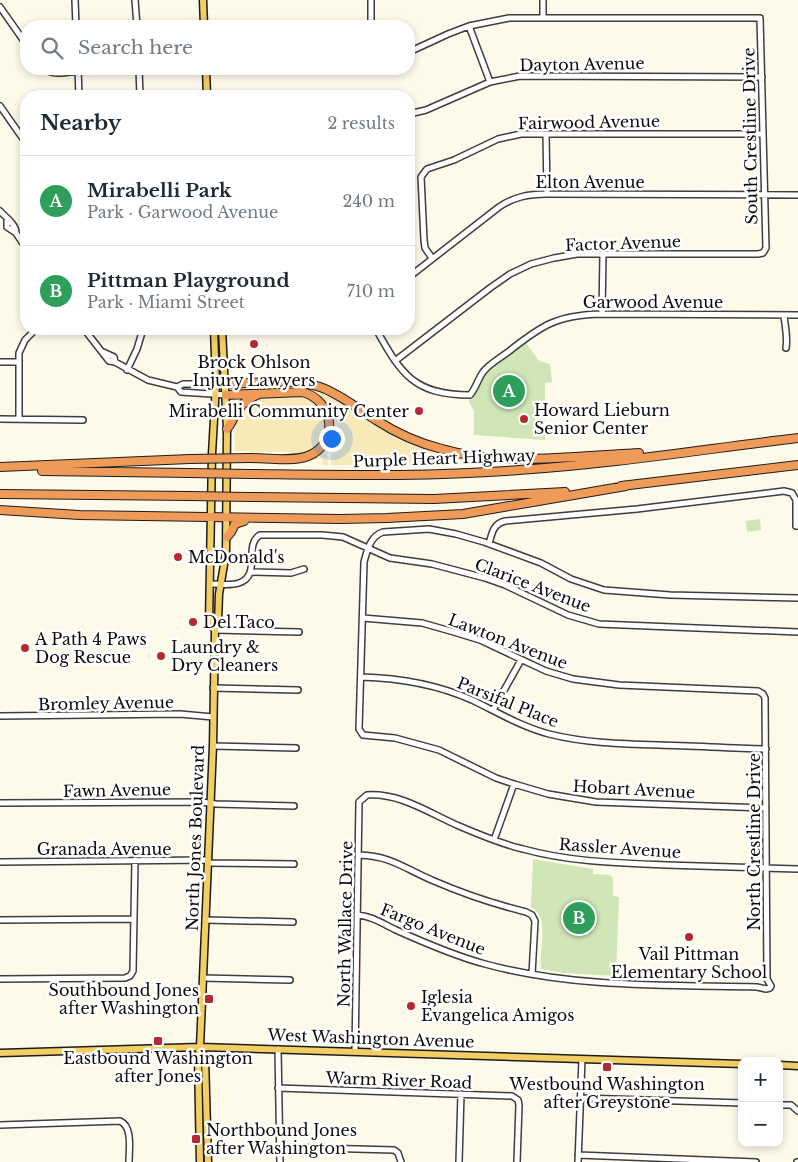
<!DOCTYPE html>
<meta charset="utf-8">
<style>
:root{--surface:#fff;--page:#f2f2f3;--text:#1f2937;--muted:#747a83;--line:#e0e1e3;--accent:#ea580c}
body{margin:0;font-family:"Libre Baskerville",serif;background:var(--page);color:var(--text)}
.controls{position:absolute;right:15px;bottom:15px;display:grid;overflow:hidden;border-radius:10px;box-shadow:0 2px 8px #0003}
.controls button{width:45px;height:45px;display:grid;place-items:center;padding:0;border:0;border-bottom:1px solid var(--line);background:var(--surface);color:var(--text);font:25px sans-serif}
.you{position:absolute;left:331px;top:438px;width:18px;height:18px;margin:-12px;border:4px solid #fff;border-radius:50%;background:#1a73e8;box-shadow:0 0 0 8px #1a73e833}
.badge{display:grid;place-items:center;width:32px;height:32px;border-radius:50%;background:var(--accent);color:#fff;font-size:16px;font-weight:700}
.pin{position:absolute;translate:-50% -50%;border:2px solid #fff;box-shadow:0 1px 5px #0006}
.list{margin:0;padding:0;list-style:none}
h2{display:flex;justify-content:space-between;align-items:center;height:65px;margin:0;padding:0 20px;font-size:21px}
h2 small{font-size:16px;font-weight:400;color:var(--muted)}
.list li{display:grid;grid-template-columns:32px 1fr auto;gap:15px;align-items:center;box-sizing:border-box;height:90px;padding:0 20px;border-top:1px solid var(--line)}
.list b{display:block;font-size:19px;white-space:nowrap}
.list p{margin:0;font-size:16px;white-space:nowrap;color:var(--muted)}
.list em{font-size:16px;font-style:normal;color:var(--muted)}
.icon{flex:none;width:28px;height:28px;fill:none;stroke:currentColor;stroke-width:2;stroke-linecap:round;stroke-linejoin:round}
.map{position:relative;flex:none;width:798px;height:1162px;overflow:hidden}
.search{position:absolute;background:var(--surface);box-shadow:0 2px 8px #0003;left:20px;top:20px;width:395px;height:55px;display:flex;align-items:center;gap:12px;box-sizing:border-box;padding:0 18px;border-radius:20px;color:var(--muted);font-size:19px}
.panel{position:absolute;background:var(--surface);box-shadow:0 2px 8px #0003;left:20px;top:90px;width:395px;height:245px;border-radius:20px}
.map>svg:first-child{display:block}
</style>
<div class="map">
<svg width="798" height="1162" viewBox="0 0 798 1162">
<rect width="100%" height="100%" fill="#fefaea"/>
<path fill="#d0e6b6" d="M524,340L539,361L550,364L552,382L545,383V440L474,435V411L469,402L470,395L484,371Z
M760,519L761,530L747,532L746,521Z
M533,859L593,869V874L610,875L613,878V896L619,897L616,976L563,973L541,969C538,950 551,918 531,907Z"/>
<path fill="#f8e9b9" d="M310,389C341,399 366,420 394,435C427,453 464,458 501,461L417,465H331V453L329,451L327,453L328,465H323L322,459L311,460C315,456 322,453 326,448C338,433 335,411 322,398C319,395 314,392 310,389Z
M298,396C328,402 336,441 305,452C298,454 292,452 285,452C274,451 262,452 250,453V451H235C235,438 232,421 243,413L241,409C258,394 276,397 298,396Z"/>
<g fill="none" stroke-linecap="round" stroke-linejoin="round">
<defs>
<path id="minor" d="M75,0L76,26
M135,0L137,26
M371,0V26
M543,0V18
M0,7L26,44
M469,26L490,82
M45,69C53,76 68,72 78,71
M78,69L79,96
M139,69L140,96
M0,106L26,143
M409,114L426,110L490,82L520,76L762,77
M546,134L547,194
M0,211C6,218 16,224 16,233
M7,220V227L16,233L26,248
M432,258L425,248L424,240L421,177L427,169L454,160L498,139L521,134H763
M409,277L499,207C514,197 528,194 547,194L798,195
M602,314L603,254
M784,315C785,327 788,337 786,348
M84,329L109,361L115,362L148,380L177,387L181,392L226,395
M376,329C401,374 414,395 470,395C476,388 478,379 483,372C489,364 500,358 508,352C542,325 557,315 602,314L798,315
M103,352L114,357L115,362
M395,361L490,288L510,274L531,264L554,258L577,254H758L763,253L766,248L760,18H509L469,26L448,34L409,52
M0,362H19
M127,370L137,349L143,329
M177,387L183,384H225
M0,419L83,420
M19,419V353L25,340L36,329
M489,544C492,533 493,524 505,521L637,509L784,491L792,493L796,500V526H798
M250,572L291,573L304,569
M211,584C219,584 230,586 239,583C262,575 243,545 260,535H322L343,537L390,558L432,564L485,578L505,585L568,615L599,624L798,632
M215,630L299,632
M361,677C400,678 436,684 472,700C497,712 522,727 549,734C585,743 622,744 659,745C694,746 730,748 766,749
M213,688L298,690
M493,710L521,660
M0,716L180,714L213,717
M213,746L296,748
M0,803L201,802L216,804L294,806
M766,808L596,802L548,794L514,784L496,778L439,750L395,738L363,735L359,729L364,562C367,551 370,536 383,532L429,529L456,534L484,542L541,563L571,579L604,590L670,595L798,598
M494,840L514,784
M359,855C392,856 405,869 434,881C464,894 494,904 526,912L532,915L535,921L532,974
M0,862L208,860
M208,863L294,864
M357,915C372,916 383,924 396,930C425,943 455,956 485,964C573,988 667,985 757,987L766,989L770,988L771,986L767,979L765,698L763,694L758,691L619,685L573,679L546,671L480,640L454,632L422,623L363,618
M0,920L134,919
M205,920L293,922
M203,978L290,980
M0,979L125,978L130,976L133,971L135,860
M278,1049L280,1162
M355,1052L359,802L367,795C401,793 429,813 459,826C480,835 501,844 523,849C570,862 618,863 666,865C710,866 754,868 798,869
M278,1088L512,1096L518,1100L519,1105L517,1162
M581,1098L742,1103
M779,1105H791L798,1111
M0,1125L120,1121C133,1127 129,1149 129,1162
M280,1147L394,1150L398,1153L401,1162
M578,1155L756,1162
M459,1162L461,1094
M578,1162L582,1059
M797,1162H798"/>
<path id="major" d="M203,0L204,26
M206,69L207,96
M214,329L216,384L212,454L209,623L215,630
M200,1047L205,1058L208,1162
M0,1053L200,1047L742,1064
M779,1065L798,1066
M200,1162L198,1058L200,1047L213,746L215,630L218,623L219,594L226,553L227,429L222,329"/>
<path id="highway" d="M225,384C256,384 290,377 320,387C340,394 358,409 376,420C396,433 418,443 442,449C504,467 575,456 639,453
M226,395L302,392C334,400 340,443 308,456C293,462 266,458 250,458
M227,429C231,424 232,421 235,415C240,405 249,398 259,394
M0,467L190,459
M42,471L190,473
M250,474C340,475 429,477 519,470C612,464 705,449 798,438
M621,486L798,465
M0,494L190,496
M249,497L434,499L565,492
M0,510L79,515L341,519L387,518L463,514L626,486
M227,537L231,532L235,524L244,521"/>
</defs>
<use href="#minor" stroke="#3e3e3e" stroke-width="8"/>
<use href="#major" stroke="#1c1c1c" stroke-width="9"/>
<use href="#highway" stroke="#1c1c1c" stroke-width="10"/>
<use href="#minor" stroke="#fff" stroke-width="5"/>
<use href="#major" stroke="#f3ce65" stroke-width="6"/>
<use href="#highway" stroke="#ee9a58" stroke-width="8"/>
<defs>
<path id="highway-bridge" d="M190,459L250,458
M190,473L250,474
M190,496L249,497"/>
</defs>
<use href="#highway-bridge" stroke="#1c1c1c" stroke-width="10" stroke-linecap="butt"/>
<use href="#highway-bridge" stroke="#ee9a58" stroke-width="8"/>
</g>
<g fill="#b52a32" stroke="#fff" stroke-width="2">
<circle cx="254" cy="344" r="5"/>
<circle cx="419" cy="411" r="5"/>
<circle cx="524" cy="419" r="5"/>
<circle cx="178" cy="557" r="5"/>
<circle cx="193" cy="622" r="5"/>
<circle cx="25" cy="648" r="5"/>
<circle cx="161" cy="656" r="5"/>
<circle cx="689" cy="937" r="5"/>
<rect x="204" y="994" width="10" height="10" rx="2.5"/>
<circle cx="411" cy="1006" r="5"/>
<rect x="153" y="1036" width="10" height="10" rx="2.5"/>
<rect x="602" y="1062" width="10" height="10" rx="2.5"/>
<rect x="191" y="1134" width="10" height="10" rx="2.5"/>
</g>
<g text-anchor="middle" stroke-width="5" stroke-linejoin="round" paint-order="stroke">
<g font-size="16" fill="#0b0b0b" stroke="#fff">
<text transform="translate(582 64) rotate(-1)" y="6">Dayton Avenue</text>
<text transform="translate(589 122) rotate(-1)" y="6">Fairwood Avenue</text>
<text transform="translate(750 136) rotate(-91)" y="6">South Crestline Drive</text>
<text x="590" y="188">Elton Avenue</text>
<text transform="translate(623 243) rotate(-2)" y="6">Factor Avenue</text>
<text x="653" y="308">Garwood Avenue</text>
<text transform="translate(444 458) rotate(-2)" y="6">Purple Heart Highway</text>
<text transform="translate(533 585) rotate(21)" y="6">Clarice Avenue</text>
<text transform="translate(508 641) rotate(21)" y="6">Lawton Avenue</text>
<text transform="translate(508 702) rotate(22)" y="6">Parsifal Place</text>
<text transform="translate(106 703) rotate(-1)" y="6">Bromley Avenue</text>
<text transform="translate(634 789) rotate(3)" y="6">Hobart Avenue</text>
<text transform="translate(117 790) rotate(-1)" y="6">Fawn Avenue</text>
<text transform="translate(195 838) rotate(-88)" y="6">North Jones Boulevard</text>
<text transform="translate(754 842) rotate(-90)" y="6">North Crestline Drive</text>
<text transform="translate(620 848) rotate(4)" y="6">Rassler Avenue</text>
<text x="104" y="855">Granada Avenue</text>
<text transform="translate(345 924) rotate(-89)" y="6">North Wallace Drive</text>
<text transform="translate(433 929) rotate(22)" y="6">Fargo Avenue</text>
<text transform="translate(371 1038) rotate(2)" y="6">West Washington Avenue</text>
<text transform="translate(399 1080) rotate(2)" y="6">Warm River Road</text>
</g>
<g font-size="16" fill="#0b0b0b" stroke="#fff" text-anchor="start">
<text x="254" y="368" text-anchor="middle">Brock Ohlson<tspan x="254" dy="18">Injury Lawyers</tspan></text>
<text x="534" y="416">Howard Lieburn<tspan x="534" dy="18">Senior Center</tspan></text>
<text x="409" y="417" text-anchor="end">Mirabelli Community Center</text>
<text x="188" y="563">McDonald's</text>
<text x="203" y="628">Del Taco</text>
<text x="35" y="645">A Path 4 Paws<tspan x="35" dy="18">Dog Rescue</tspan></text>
<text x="171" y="653">Laundry &amp;<tspan x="171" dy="18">Dry Cleaners</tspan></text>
<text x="689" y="960" text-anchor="middle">Vail Pittman<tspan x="689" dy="18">Elementary School</tspan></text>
<text x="199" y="996" text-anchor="end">Southbound Jones<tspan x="199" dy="18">after Washington</tspan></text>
<text x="421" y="1003">Iglesia<tspan x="421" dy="18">Evangelica Amigos</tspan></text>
<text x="158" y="1064" text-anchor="middle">Eastbound Washington<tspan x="158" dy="18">after Jones</tspan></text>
<text x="607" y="1090" text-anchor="middle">Westbound Washington<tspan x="607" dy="18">after Greystone</tspan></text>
<text x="206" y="1136">Northbound Jones<tspan x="206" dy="18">after Washington</tspan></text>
</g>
</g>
</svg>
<div class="controls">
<button>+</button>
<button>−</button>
</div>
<div class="you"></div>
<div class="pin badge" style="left:509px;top:391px;background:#2e9e5b">A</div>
<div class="pin badge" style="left:579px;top:918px;background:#2e9e5b">B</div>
<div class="search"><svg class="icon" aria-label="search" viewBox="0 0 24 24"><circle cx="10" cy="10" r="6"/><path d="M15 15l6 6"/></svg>Search here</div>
<section class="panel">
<h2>Nearby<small>2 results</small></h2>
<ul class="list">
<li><span class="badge" style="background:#2e9e5b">A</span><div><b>Mirabelli Park</b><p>Park · Garwood Avenue</p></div><em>240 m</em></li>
<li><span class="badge" style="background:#2e9e5b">B</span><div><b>Pittman Playground</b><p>Park · Miami Street</p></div><em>710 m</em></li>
</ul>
</section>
</div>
